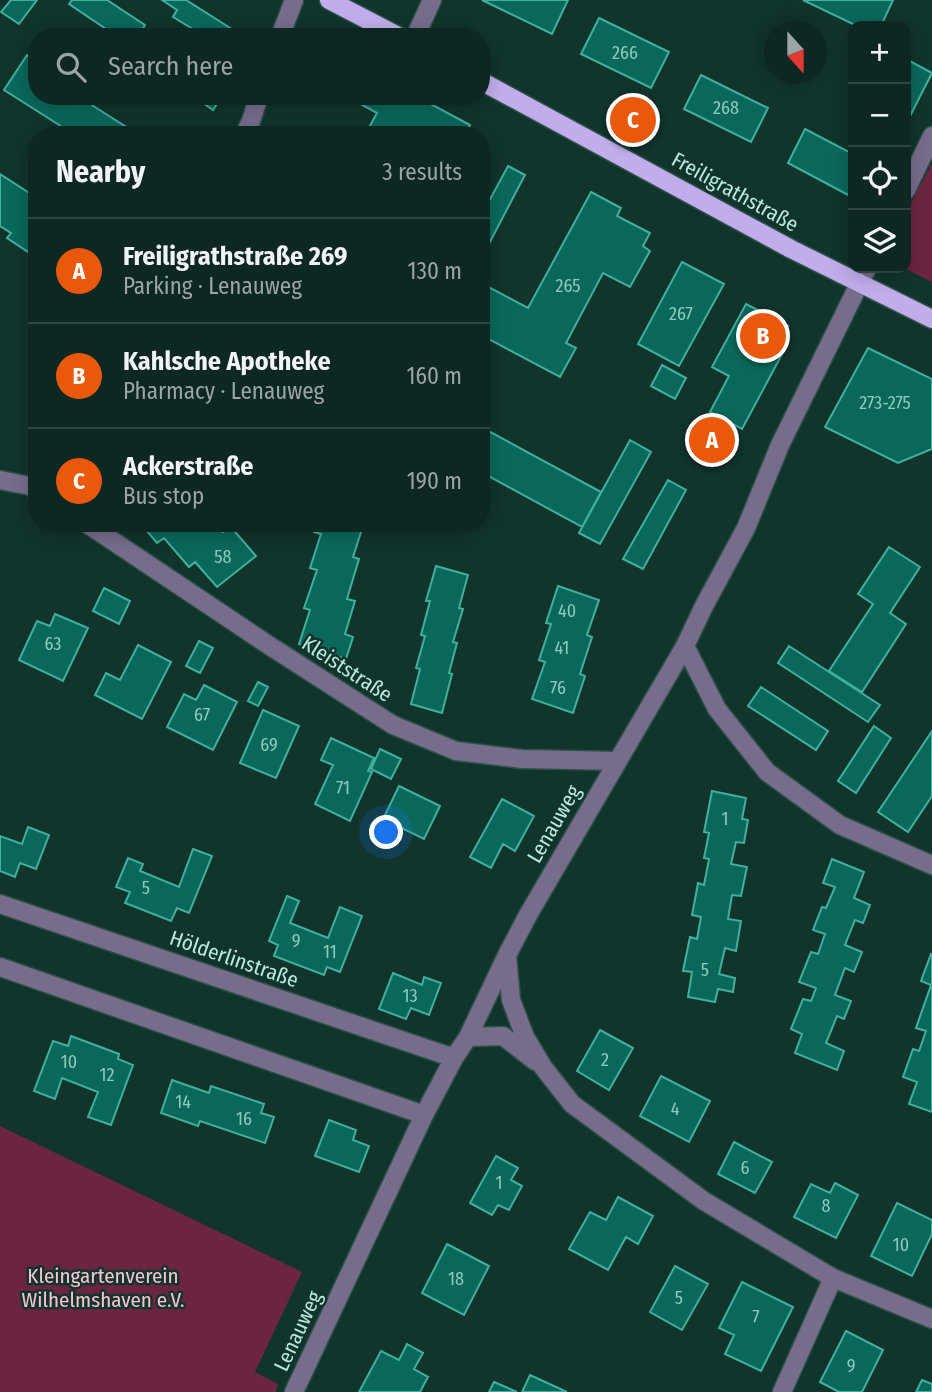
<!DOCTYPE html>
<meta charset="utf-8">
<style>
:root{--surface:#0d2722;--page:#162f2a;--text:#f1f3f6;--muted:#9aa5a5;--line:#2d4440;--accent:#ea580c}
body{margin:0;font-family:"Fira Sans Condensed",sans-serif;background:var(--page);color:var(--text)}
.controls{position:absolute;right:21px;top:21px;display:grid;overflow:hidden;border-radius:14px;box-shadow:0 4px 18px #0003}
.controls button{width:63px;height:63px;display:grid;place-items:center;padding:0;border:0;border-bottom:2px solid var(--line);background:var(--surface);color:var(--text);font:35px sans-serif}
.compass{position:absolute;left:764px;top:21px;width:63px;height:63px;border-radius:50%;background:var(--surface);box-shadow:0 4px 18px #0003;rotate:159deg}
.you{position:absolute;left:387px;top:833px;width:24px;height:24px;margin:-18px;border:5px solid #fff;border-radius:50%;background:#1a73e8;box-shadow:0 0 0 10px #1a73e833}
.badge{display:grid;place-items:center;width:46px;height:46px;border-radius:50%;background:var(--accent);color:#fff;font-size:23px;font-weight:700}
.pin{position:absolute;translate:-50% -50%;border:4px solid #fff;box-shadow:0 2px 7px #0006}
.list{margin:0;padding:0;list-style:none}
h2{display:flex;justify-content:space-between;align-items:center;height:91px;margin:0;padding:0 28px;font-size:30px}
h2 small{font-size:23px;font-weight:400;color:var(--muted)}
.list li{display:grid;grid-template-columns:46px 1fr auto;gap:21px;align-items:center;box-sizing:border-box;height:105px;padding:0 28px;border-top:2px solid var(--line)}
.list b{display:block;font-size:26px;white-space:nowrap}
.list p{margin:0;font-size:23px;white-space:nowrap;color:var(--muted)}
.list em{font-size:23px;font-style:normal;color:var(--muted)}
.icon{flex:none;width:38px;height:38px;fill:none;stroke:currentColor;stroke-width:2;stroke-linecap:round;stroke-linejoin:round}
.map{position:relative;flex:none;width:932px;height:1392px;overflow:hidden}
.search{position:absolute;background:var(--surface);box-shadow:0 4px 18px #0003;left:28px;top:28px;width:462px;height:77px;display:flex;align-items:center;gap:18px;box-sizing:border-box;padding:0 24px;border-radius:28px;color:var(--muted);font-size:26px}
.panel{position:absolute;background:var(--surface);box-shadow:0 4px 18px #0003;left:28px;top:126px;width:462px;height:406px;border-radius:28px}
.map>svg:first-child{display:block}
</style>
<div class="map">
<svg width="932" height="1392" viewBox="0 0 932 1392">
<rect width="100%" height="100%" fill="#11342d"/>
<path fill="#6b2540" d="M932,163V282L904,268H906V212Z
M0,1126L302,1272L255,1372L278,1384L276,1392H0Z"/>
<path fill="#0a685a" stroke="#40b09d" stroke-width="2" d="M11,0H37L19,24L1,12Z
M72,0H107L145,25L141,32L148,37H118L69,4Z
M162,0H186L235,31L232,37H206L173,17L177,10Z
M482,0H568L552,34Z
M803,0H893L881,26H857Z
M599,18L669,52L651,88L581,54Z
M27,55L37,61V96H90L87,102L139,135H64L67,130L4,90Z
M906,59L932,73L906,124Z
M701,75L768,108L751,142L684,109Z
M193,96H222L213,110Z
M360,96H388L400,103L403,96H416L470,125L465,135H365L377,113L357,102Z
M805,129L853,154L852,197L788,163Z
M508,166L525,175L481,259V216Z
M0,174L34,196L31,201L37,204V258L7,238L11,233L0,226Z
M591,192L621,208L617,216L650,233L643,246L650,251L630,287L603,273L566,343L576,348L560,377L481,335V288L483,284L528,308Z
M682,262L724,284L679,366L638,344Z
M746,304L788,326L778,343L786,347L742,429L710,412L729,376L712,367Z
M868,348L932,379V449L898,463L825,427Z
M662,365L686,378L675,399L651,386Z
M481,427L601,492L582,527L481,472Z
M630,440L651,452L600,544L579,533Z
M668,480L686,490L643,569L623,559Z
M140,523H216L223,532L230,526L256,556L217,587L195,562L189,567L164,538L157,543Z
M316,523H364L353,557L359,559L347,599L355,601L345,634L353,637L346,659L299,644L310,610L304,608L317,570L310,568L321,534L314,532Z
M889,547L920,567L890,613L906,624L862,692L829,671L873,604L858,594Z
M436,566L468,575L459,608L463,609L453,642L457,643L449,673L452,674L442,713L411,704L420,669L416,668L425,636L421,635L430,601H426Z
M558,586L599,600L587,635L592,637L580,674L585,676L573,713L532,699L545,662L539,660L551,624L546,623Z
M104,588L130,601L119,624L93,611Z
M55,614L88,628L63,681L19,660L37,621L50,626Z
M199,641L213,648L200,673L186,666Z
M138,645L171,662L142,719L95,695L106,673L120,680Z
M789,646L880,705L868,722L778,663Z
M258,682L268,687L258,706L248,701Z
M204,685L237,702L213,750L167,727L184,694L196,700Z
M761,687L828,731L816,750L748,706Z
M263,710L299,726L276,778L240,763Z
M874,726L891,738L856,793L838,781Z
M932,731V796L908,832L878,812Z
M331,738L374,758L368,771L372,772L350,821L315,804L333,765L321,760Z
M380,749L401,759L391,779L371,769Z
M399,786L440,806L424,839L383,819Z
M712,791L746,798L742,819L748,820L744,843L736,842L731,864L747,867L741,896L732,895L728,919L741,921L736,951L725,948L719,974L735,978L733,992L718,989L715,1002L688,997L692,972L683,971L690,937L697,939L701,917L692,915L698,883L704,885L709,859L704,858L709,833L704,832Z
M502,799L534,816L515,851L503,844L491,868L470,857Z
M28,827L49,835L36,869L20,863L15,877L0,871V836L22,844Z
M193,849L212,856L189,913L177,908L171,921L125,903L130,892L116,887L128,858L143,864L140,871L179,887Z
M832,859L864,872L854,898L870,905L863,923L855,920L845,945L862,952L854,972L845,968L835,995L851,1001L844,1019L837,1016L826,1043L844,1051L837,1070L795,1053L802,1034L791,1029L803,999L811,1001L816,988L799,982L811,952L818,954L825,934L813,930L822,907L826,908L835,887L823,883Z
M287,896L299,901L290,923L328,938L340,907L362,916L340,972L327,967L324,975L274,956L278,945L269,941Z
M931,954H932V1112L909,1104L917,1082L903,1077L913,1049L919,1051L926,1031L916,1028L931,985L921,981Z
M393,973L422,985L424,977L441,983L429,1015L411,1008L406,1019L379,1009Z
M600,1030L633,1048L609,1090L577,1071Z
M71,1036L119,1054L118,1059L133,1065L111,1125L88,1117L98,1092L62,1078L55,1099L34,1091L53,1041L68,1046Z
M661,1076L710,1101L689,1142L640,1116Z
M172,1080L209,1093L211,1086L264,1104L261,1113L274,1117L265,1143L200,1121L198,1126L161,1113Z
M329,1120L356,1130L353,1140L369,1146L359,1172L315,1156Z
M734,1142L772,1162L755,1193L718,1174Z
M496,1156L518,1168L511,1180L522,1186L509,1210L498,1205L492,1215L470,1203Z
M835,1183L858,1195L836,1238L794,1217L811,1184L830,1193Z
M618,1197L653,1216L638,1244L626,1237L608,1270L569,1249L590,1212L606,1220Z
M897,1203L932,1220V1234L912,1276L871,1256Z
M447,1244L489,1266L464,1315L422,1293Z
M675,1266L708,1284L682,1330L650,1312Z
M742,1282L793,1307L761,1371L725,1354L734,1335L719,1328Z
M846,1331L883,1350L862,1392H839L820,1382Z
M407,1344L423,1353L414,1369L428,1377L420,1392H359L381,1351L399,1360Z
M530,1375L567,1392H522Z
M922,1380L932,1384V1392H916Z
M494,1382L517,1392H489Z"/>
<g fill="none" stroke-linecap="round" stroke-linejoin="round">
<defs>
<path id="minor" d="M280,37L294,0
M415,37L432,0
M244,135L251,121L259,96
M906,190L932,136
M0,480L30,486L37,491
M86,523L270,646L393,725L456,751L522,759L618,761
M685,646L717,709L767,772L840,825L932,865
M0,904L454,1058
M507,955L511,1000L525,1037L543,1067L572,1104L704,1201L833,1278L932,1319
M0,967L424,1115
M468,1037L503,1036L535,1061
M294,1392L424,1115L454,1058L468,1037L507,955L528,915L685,646L704,606L746,528L780,445L867,268
M782,1392L833,1278"/>
<path id="major" d="M329,0L400,37
M481,81L791,249L932,319"/>
</defs>
<use href="#minor" stroke="#2c5149" stroke-width="21"/>
<use href="#major" stroke="#2c5149" stroke-width="21"/>
<use href="#minor" stroke="#776d8b" stroke-width="18"/>
<use href="#major" stroke="#c1adeb" stroke-width="18"/>
</g>
<g text-anchor="middle" stroke-width="5" stroke-linejoin="round" paint-order="stroke">
<g font-size="18" fill="#8dcabd">
<text x="625" y="59">266</text>
<text x="726" y="114">268</text>
<text x="568" y="292">265</text>
<text x="681" y="320">267</text>
<text x="885" y="409">273-275</text>
<text x="223" y="563">58</text>
<text x="567" y="617">40</text>
<text x="53" y="650">63</text>
<text x="562" y="654">41</text>
<text x="558" y="694">76</text>
<text x="202" y="721">67</text>
<text x="269" y="751">69</text>
<text x="343" y="794">71</text>
<text x="725" y="825">1</text>
<text x="146" y="894">5</text>
<text x="296" y="947">9</text>
<text x="330" y="958">11</text>
<text x="705" y="976">5</text>
<text x="410" y="1002">13</text>
<text x="605" y="1066">2</text>
<text x="69" y="1068">10</text>
<text x="107" y="1081">12</text>
<text x="183" y="1108">14</text>
<text x="675" y="1115">4</text>
<text x="244" y="1125">16</text>
<text x="745" y="1174">6</text>
<text x="499" y="1189">1</text>
<text x="826" y="1212">8</text>
<text x="901" y="1251">10</text>
<text x="456" y="1285">18</text>
<text x="679" y="1304">5</text>
<text x="756" y="1323">7</text>
<text x="851" y="1372">9</text>
</g>
<g font-size="21" fill="#b9eade" stroke="#11342d">
<text transform="translate(735 192) rotate(29)" y="7">Freiligrathstraße</text>
<text transform="translate(347 669) rotate(33)" y="7">Kleiststraße</text>
<text transform="translate(554 824) rotate(-60)" y="7">Lenauweg</text>
<text transform="translate(234 959) rotate(19)" y="7">Hölderlinstraße</text>
<text transform="translate(298 1331) rotate(-65)" y="7">Lenauweg</text>
</g>
<g font-size="21" fill="#fac2d3" stroke="#11342d">
<text x="103" y="1283">Kleingartenverein<tspan x="103" dy="24">Wilhelmshaven e.V.</tspan></text>
</g>
</g>
</svg>
<div class="controls">
<button>+</button>
<button>−</button>
<button><svg class="icon" aria-label="locate" viewBox="0 0 24 24"><circle cx="12" cy="12" r="6"/><path d="M12 2v4M12 18v4M2 12h4M18 12h4"/></svg></button>
<button><svg class="icon" aria-label="layers" viewBox="0 0 24 24"><path d="M12 4l9 5-9 5-9-5zM3 14l9 5 9-5"/></svg></button>
</div>
<svg class="compass" viewBox="-18 -18 36 36"><path d="M0-13l5 13h-10z" fill="#e53935"/><path d="M0 13l5-13h-10z" fill="#9aa5a5"/></svg>
<div class="you"></div>
<div class="pin badge" style="left:712px;top:440px">A</div>
<div class="pin badge" style="left:763px;top:336px">B</div>
<div class="pin badge" style="left:633px;top:120px">C</div>
<div class="search"><svg class="icon" aria-label="search" viewBox="0 0 24 24"><circle cx="10" cy="10" r="6"/><path d="M15 15l6 6"/></svg>Search here</div>
<section class="panel">
<h2>Nearby<small>3 results</small></h2>
<ul class="list">
<li><span class="badge">A</span><div><b>Freiligrathstraße 269</b><p>Parking · Lenauweg</p></div><em>130 m</em></li>
<li><span class="badge">B</span><div><b>Kahlsche Apotheke</b><p>Pharmacy · Lenauweg</p></div><em>160 m</em></li>
<li><span class="badge">C</span><div><b>Ackerstraße</b><p>Bus stop</p></div><em>190 m</em></li>
</ul>
</section>
</div>
